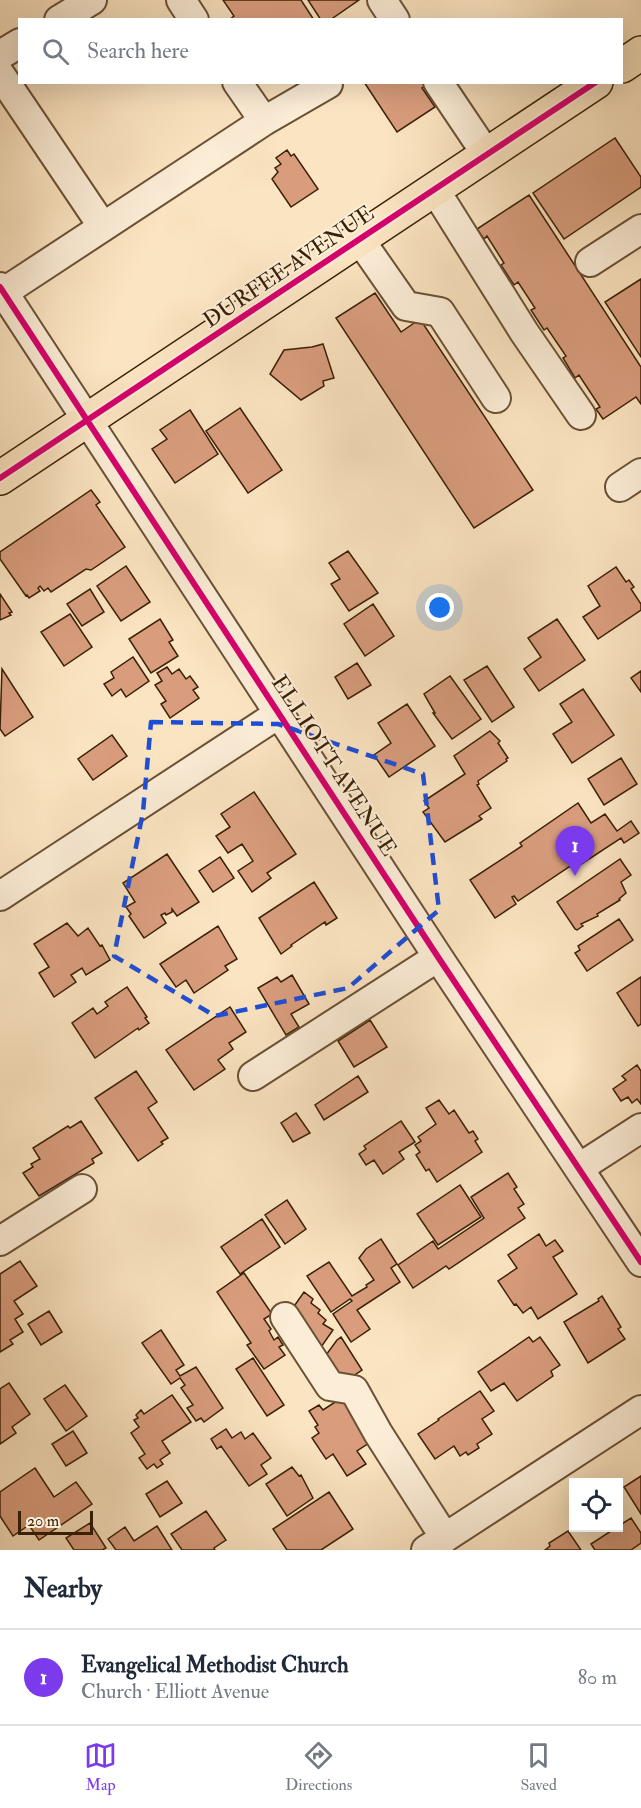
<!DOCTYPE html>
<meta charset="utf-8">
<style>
:root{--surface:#fff;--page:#f6f6f7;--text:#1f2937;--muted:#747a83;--line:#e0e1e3;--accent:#7c3aed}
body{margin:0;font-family:"IM FELL Double Pica",serif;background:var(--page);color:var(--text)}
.controls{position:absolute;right:18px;bottom:18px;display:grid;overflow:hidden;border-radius:0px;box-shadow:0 6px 24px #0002}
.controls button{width:54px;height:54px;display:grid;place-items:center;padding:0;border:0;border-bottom:2px solid var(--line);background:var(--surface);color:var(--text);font:30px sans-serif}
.scale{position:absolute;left:18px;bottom:15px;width:75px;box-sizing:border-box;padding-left:6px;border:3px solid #3a2005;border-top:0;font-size:16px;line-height:21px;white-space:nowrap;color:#3a2005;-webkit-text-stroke:4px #fcedd7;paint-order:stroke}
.you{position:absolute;left:440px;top:608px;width:21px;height:21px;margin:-15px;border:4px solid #fff;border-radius:50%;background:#1a73e8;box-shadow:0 0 0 9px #1a73e833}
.badge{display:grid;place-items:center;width:39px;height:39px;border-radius:50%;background:var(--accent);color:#fff;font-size:20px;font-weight:700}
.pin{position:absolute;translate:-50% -50px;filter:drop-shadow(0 2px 3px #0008)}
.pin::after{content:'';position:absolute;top:32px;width:21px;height:18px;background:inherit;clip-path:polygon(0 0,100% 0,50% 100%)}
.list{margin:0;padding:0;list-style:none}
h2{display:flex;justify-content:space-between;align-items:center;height:78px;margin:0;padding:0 24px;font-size:26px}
h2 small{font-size:20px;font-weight:400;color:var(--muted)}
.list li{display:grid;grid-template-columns:39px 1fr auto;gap:18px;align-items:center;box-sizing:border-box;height:96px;padding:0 24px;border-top:2px solid var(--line)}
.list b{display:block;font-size:22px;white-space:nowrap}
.list p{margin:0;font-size:20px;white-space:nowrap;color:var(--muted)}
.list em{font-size:20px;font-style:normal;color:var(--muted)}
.icon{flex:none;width:33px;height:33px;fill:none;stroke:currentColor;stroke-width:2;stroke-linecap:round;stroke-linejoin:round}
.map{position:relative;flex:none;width:641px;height:1550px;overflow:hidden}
.search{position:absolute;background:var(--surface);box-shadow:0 6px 24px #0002;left:18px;right:18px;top:18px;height:66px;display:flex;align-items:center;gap:15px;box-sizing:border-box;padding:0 21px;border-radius:0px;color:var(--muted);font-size:22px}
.sheet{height:174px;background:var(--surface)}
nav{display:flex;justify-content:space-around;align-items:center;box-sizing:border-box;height:84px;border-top:2px solid var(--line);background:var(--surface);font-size:16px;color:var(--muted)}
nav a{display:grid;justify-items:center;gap:3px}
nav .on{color:var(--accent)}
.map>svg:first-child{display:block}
</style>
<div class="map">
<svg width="641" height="1550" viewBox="0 0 641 1550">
<rect width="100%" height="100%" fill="#fbe4c1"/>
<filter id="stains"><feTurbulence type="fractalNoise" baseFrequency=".00333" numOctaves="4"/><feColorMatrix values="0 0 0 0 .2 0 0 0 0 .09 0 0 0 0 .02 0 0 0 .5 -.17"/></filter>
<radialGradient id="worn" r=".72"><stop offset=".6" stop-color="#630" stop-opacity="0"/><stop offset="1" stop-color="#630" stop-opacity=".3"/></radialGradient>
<path fill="#d99d7e" stroke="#3a2005" stroke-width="1.5" d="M223,0H301L314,20H229L234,16Z
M308,0H359L330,20H321Z
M364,82H423L425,86L422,88L435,107L397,132Z
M615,138L641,177V187L564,239L533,193Z
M287,150L291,156L294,154L318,189L291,207L272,179L278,172L275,168L281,164L276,158Z
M529,195L641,367V404L636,397L603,419L596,409L600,407L579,375L575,378L563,358L566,356L547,328L544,330L531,310L535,308L518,282L514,285L501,265L504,263L487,236L484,239L477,229Z
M641,279V357L605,302Z
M375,293L401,332L420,319L533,490L474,528L336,318Z
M323,344L334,378L323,381L324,386L301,400L270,374L284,350L312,347Z
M240,408L282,470L248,493L206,431Z
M190,410L218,454L175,483L152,449L167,439L160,430Z
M91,490L100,502L96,505L125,547L91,570L86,569L51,592L48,588L44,591L40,586L38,588L40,591L29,598L27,595L26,596L0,559V552Z
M348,551L378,593L349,611L331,584L340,579L329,563Z
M126,566L150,602L121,621L97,586Z
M616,567L626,582L629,580L634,587L631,589L641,604V610L598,639L583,617L600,606L588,586Z
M90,589L104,612L82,626L67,604Z
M0,594L12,612L9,613L11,615L0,620Z
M373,604L394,636L365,656L344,624Z
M70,614L92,647L64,666L41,632Z
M160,619L173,640L169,642L178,656L151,673L129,639Z
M557,619L585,660L539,691L524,669L541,657L528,638Z
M133,657L149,681L126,697L121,689L112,696L104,684L114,678L111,672Z
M357,663L371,685L348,699L335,677Z
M487,666L514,707L492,722L464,680Z
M167,667L172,674L179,669L186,679L190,676L198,687L193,690L199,698L170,718L161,704L166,701L155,685L162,681L157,673Z
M2,669L33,717L5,736L0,729Z
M641,671V692L631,678Z
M450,676L481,719L452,739L433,713H435L424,694Z
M583,689L614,735L572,763L553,734L572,722L560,704Z
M407,704L435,746L389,777L374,755L391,743L378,723Z
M490,731L500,741L498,743L508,758L506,759L507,761L478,781L479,784L477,785L491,808L479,816L482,819L445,842L423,812L429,808L424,801L465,774L454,756Z
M112,735L127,756L93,780L78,759Z
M621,758L637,784L604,805L588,779Z
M254,792L296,854L267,873L271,878L252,892L238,871L253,861L242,844L228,853L216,836L230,827L221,814Z
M578,803L591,823L605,814L617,831L631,821L639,833L624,843L621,838L577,867L575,864L569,867L518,901L514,896L512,897L516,904L495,918L470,880L522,846L520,843Z
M167,854L199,902L177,916L172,909V912L166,915L165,913L161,915L166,923L144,938L129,916L131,914L126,907L135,902L123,883Z
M220,857L234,878L213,892L199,871Z
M620,859L631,875L621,882L626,893L619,899L620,900L597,914L598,916L581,924L583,926L577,930L575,929L557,902Z
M314,882L337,918L326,925L325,922L291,945L292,946L281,954L259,918Z
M619,919L633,940L587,971L575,953L580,950L578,946Z
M67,923L78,936L88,928L100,946L102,945L110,960L86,975L82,968L71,975L76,982L54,997L39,973L49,967L34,944Z
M218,926L237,959L225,966L228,970L194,993L186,980L176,987L160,964Z
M292,975L309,1004L291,1014L299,1027L286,1035L258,988L277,977L281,982Z
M641,977V1024L638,1026L617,993Z
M127,987L147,1017L145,1018L149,1023L139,1030L138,1028L95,1058L72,1023L93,1008L97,1014L108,1006L105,1002Z
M230,1007L246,1032L229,1043L233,1049L218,1060L225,1069L194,1090L166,1050Z
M370,1020L387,1047L354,1067L338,1041Z
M637,1065L641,1071V1104L637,1099L632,1103L628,1097L621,1101L613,1089L626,1080L622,1076Z
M136,1071L157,1102L148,1108L168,1138L161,1142L163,1144L138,1161L95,1098Z
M358,1076L368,1092L324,1120L315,1105Z
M439,1100L449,1114L454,1110L469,1133L473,1131L478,1139L475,1141L482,1152L437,1182L429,1169L426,1171L416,1155L420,1152L415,1145L421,1141L418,1137L436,1124L426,1108Z
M296,1113L310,1133L293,1142L281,1123Z
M81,1121L102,1153L92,1159L94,1163L39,1196L23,1173L33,1167L31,1164L40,1159L33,1148L68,1126L70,1128Z
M401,1121L415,1142L399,1152L404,1159L383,1174L374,1160L366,1165L359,1154L366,1149L364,1146Z
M508,1173L517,1187L514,1189L524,1204L518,1208L525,1218L449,1269L446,1266L413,1288L398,1265L433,1241L438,1249L484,1218L471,1197Z
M460,1185L481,1217L438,1245L417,1214Z
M287,1200L306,1229L285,1244L265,1215Z
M262,1219L280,1247L240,1274L221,1247Z
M539,1234L546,1246L555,1240L563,1251L553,1257L577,1294L538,1319L531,1307L523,1313L516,1304L514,1305L498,1281L517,1268L508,1255Z
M381,1239L397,1264L391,1268L400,1282L357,1310L370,1329L351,1342L333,1314L352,1301L350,1299L331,1312L307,1276L329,1262L352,1296L367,1287L366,1285L374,1280L359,1258L366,1249Z
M20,1261L37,1286L14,1301L23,1314L15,1319L23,1332L10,1340L13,1344L0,1352V1274Z
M244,1273L272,1314L264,1319L271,1329L269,1331L274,1340L278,1337L283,1345L279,1347L285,1355L264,1369L247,1345L251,1343L217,1292Z
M304,1292L313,1299L311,1303L320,1310L318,1313L326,1320L323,1324L333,1330L319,1350L290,1312Z
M602,1296L621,1327L618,1329L625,1339L588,1363L564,1322L599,1301L598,1299Z
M49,1311L62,1332L41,1345L28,1324Z
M161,1330L184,1365L176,1370L180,1376L196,1367L223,1408L204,1422L201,1418L196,1421L187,1408L193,1405L181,1388L185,1385L180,1378L171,1384L142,1343Z
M341,1337L362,1370L341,1384L326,1355L337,1340Z
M529,1337L533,1342L540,1337L560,1365L551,1371L553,1376L517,1401L504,1383L491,1391L478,1372Z
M253,1358L284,1405L267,1416L236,1369Z
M9,1383L30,1414L12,1427L16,1433L0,1444V1389Z
M65,1385L87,1416L66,1431L44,1399Z
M480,1391L494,1411L482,1419L492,1434L477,1444L479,1448L468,1455L466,1452L460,1456L454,1446L435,1459L418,1434L439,1420L438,1419Z
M172,1395L191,1422L162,1441L170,1453L160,1460L163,1464L157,1468L154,1464L147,1469L139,1458L145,1454L131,1433L139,1427L134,1420L138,1418L136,1415L141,1410L144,1414Z
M346,1395L375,1439L357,1451L366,1464L347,1476L333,1454L326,1459L312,1438L319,1433L315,1427L318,1425L309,1411L319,1405L323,1410Z
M226,1429L232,1438L241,1432L245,1439L253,1433L271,1458L261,1465L267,1474L249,1486L221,1446L217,1449L211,1439Z
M73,1431L87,1453L66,1466L52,1444Z
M292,1467L299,1476L301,1475L313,1498L287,1516L266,1484Z
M35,1468L54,1497L76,1482L92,1504L39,1540L29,1525L13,1536L0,1516V1492Z
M641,1476V1514L624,1487Z
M167,1481L182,1503L160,1517L146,1494Z
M329,1492L353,1529L321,1550H287L273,1529Z
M206,1511L226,1540L214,1548L215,1550H182L171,1534Z
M631,1518L641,1533V1543L631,1550H595L591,1544Z
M90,1523L106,1548L102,1550H74L66,1538Z
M157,1526L172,1550H116L108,1539L125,1527L134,1541Z
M568,1531L581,1550H545L550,1546L549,1543Z"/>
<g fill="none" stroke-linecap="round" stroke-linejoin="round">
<defs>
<path id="minor" d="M181,0L194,20
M382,0L395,20
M59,20L92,0
M0,55L20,43
M0,74L103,227
M237,82L264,121
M438,82L487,155
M435,190L524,332L581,415
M360,240L406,306L440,312L496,398
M590,262L641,229
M0,287L438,957L641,1262
M4,292L264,121L328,84
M620,487L641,473
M0,896L280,713
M253,1076L438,957
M579,1168L641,1128
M0,1241L82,1189
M285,1317L330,1386L354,1390L378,1433L445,1538
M426,1550L641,1410"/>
<path id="major" d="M622,66L641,53
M0,478L596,82"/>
</defs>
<use href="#minor" stroke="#6a5134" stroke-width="32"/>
<use href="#major" stroke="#3a2005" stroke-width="36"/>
<use href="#minor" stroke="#fcedd7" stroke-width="28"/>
<use href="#major" stroke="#fbe4c1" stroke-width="33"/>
<defs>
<path id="cycleway" d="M0,287L438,957L641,1262
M0,478L596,82"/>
</defs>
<use href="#cycleway" stroke="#fcedd7" stroke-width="10"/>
<use href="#cycleway" stroke="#d6006c" stroke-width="6"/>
</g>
<path fill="none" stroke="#1d4ed8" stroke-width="4.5" stroke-dasharray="12 8" stroke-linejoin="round" d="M151,722L278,724L423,774L439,910L348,988L215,1016L114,956L143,812Z"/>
<g text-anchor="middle" stroke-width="4.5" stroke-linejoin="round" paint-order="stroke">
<g font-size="22" fill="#3a2005" stroke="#fcedd7">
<text transform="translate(288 266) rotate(-34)" y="8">DURFEE AVENUE</text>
<text transform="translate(335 765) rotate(57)" y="8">ELLIOTT AVENUE</text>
</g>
</g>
<rect width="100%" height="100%" filter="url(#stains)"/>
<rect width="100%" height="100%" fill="url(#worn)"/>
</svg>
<div class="controls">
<button><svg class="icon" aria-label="locate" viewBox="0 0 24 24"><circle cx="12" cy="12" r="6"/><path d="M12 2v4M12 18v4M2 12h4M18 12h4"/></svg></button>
</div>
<div class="scale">20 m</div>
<div class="you"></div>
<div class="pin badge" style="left:575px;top:876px">1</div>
<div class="search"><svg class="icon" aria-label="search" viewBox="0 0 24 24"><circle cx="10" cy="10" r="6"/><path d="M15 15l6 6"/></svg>Search here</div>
</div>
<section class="sheet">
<h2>Nearby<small></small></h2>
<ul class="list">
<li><span class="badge">1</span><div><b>Evangelical Methodist Church</b><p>Church · Elliott Avenue</p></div><em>80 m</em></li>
</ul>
</section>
<nav>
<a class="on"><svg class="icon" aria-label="map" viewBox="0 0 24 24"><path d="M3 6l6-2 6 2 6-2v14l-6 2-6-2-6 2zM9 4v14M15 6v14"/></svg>Map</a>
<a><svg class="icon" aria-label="directions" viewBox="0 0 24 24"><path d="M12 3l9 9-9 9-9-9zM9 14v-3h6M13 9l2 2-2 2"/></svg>Directions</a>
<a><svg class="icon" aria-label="saved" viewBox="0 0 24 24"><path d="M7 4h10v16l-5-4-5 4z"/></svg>Saved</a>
</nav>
